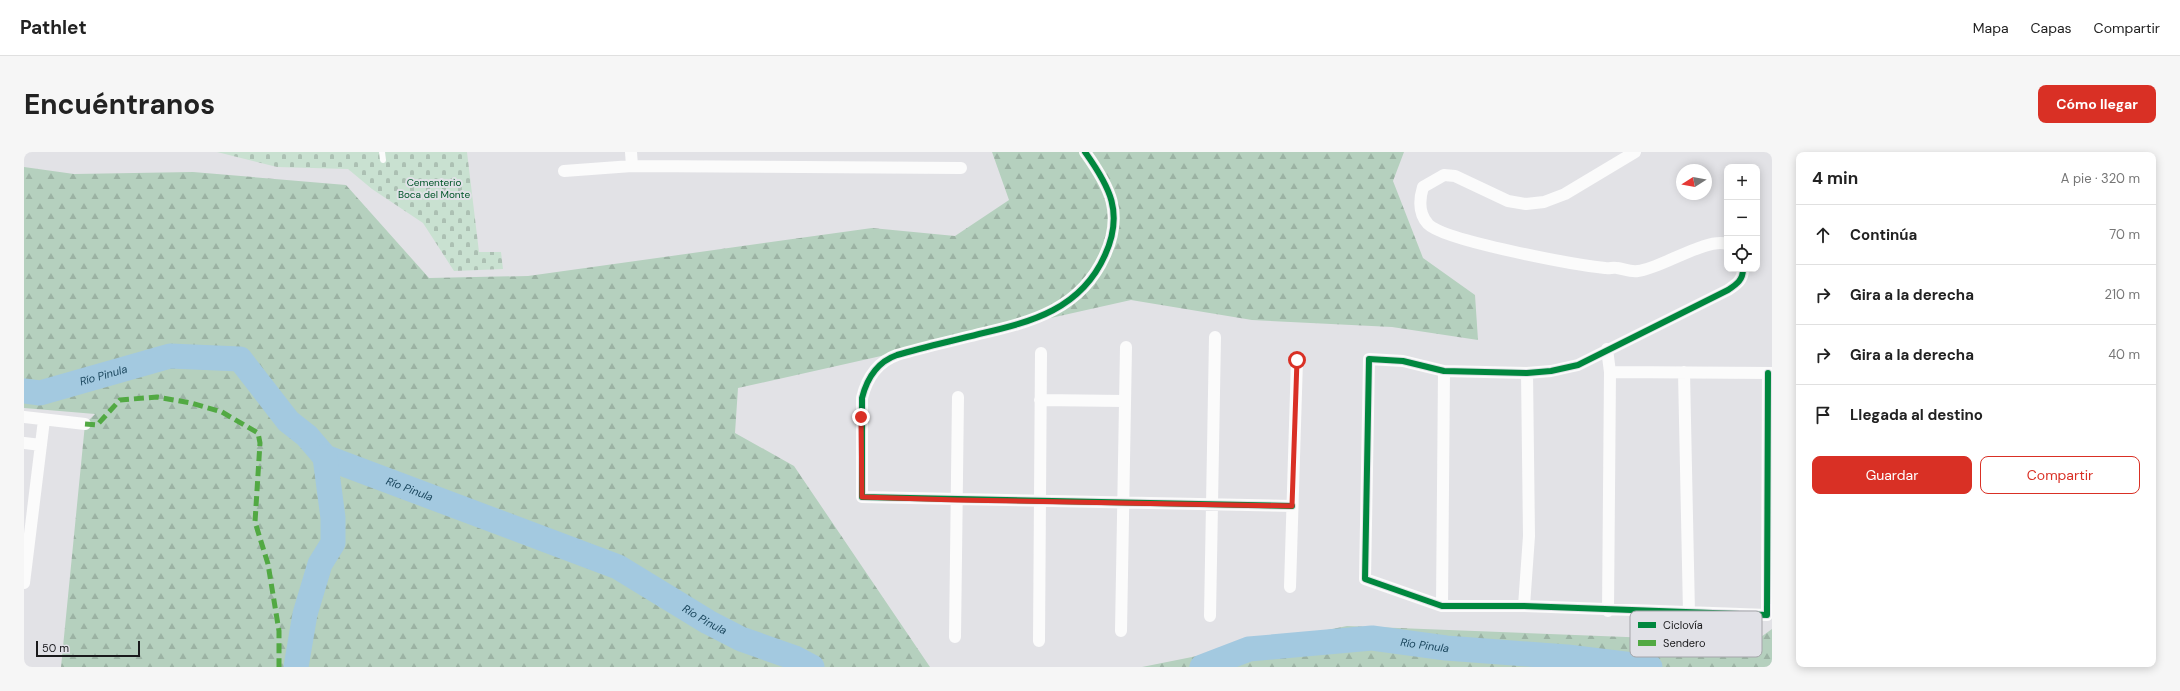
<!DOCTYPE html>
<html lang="es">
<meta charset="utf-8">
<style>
:root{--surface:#fff;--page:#f6f6f6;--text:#222;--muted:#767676;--line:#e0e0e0;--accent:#d93025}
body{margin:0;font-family:"DM Sans",sans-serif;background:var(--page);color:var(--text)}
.controls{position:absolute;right:12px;top:12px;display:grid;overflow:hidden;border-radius:8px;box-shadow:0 2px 10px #0003}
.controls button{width:36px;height:36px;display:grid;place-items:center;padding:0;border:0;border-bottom:1px solid var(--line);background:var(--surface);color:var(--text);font:20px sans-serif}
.compass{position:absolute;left:1652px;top:12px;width:36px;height:36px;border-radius:50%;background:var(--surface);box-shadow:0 2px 10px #0003;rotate:259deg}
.scale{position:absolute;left:12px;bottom:10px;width:104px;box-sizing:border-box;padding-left:4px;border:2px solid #1a1a1c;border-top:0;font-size:11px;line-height:14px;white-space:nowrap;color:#1a1a1c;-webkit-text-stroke:3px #e1e1e7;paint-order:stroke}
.stop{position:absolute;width:12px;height:12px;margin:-9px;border:3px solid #d93025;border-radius:50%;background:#fff}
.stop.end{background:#d93025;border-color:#fff;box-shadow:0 1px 4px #0008}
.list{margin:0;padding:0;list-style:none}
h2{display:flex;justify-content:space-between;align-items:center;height:52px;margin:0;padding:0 16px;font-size:17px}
h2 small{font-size:13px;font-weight:400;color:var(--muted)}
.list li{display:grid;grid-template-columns:26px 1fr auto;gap:12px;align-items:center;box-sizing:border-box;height:60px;padding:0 16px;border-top:1px solid var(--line)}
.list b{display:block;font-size:15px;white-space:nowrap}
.list em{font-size:13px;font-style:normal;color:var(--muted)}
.actions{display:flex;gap:8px;padding:12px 16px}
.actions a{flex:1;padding:9px 0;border:1px solid var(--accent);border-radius:8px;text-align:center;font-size:14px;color:var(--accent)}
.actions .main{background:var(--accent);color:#fff}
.icon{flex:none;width:22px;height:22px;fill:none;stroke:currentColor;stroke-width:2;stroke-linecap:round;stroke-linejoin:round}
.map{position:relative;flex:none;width:1748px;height:515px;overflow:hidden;border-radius:8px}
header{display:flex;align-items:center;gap:24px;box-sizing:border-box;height:56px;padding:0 20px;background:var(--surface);border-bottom:1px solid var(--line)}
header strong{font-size:19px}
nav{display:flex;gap:22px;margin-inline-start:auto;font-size:14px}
.intro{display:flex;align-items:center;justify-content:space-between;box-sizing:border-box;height:96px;padding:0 24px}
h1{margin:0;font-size:28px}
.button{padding:10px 18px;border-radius:8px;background:var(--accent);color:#fff;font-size:14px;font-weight:700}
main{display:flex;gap:24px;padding:0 24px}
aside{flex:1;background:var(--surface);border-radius:8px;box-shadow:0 2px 10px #0003}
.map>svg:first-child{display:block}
</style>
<header>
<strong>Pathlet</strong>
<nav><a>Mapa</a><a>Capas</a><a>Compartir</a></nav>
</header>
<div class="intro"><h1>Encuéntranos</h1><a class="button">Cómo llegar</a></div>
<main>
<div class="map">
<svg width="1748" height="515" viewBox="0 0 1748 515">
<defs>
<pattern id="forest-firs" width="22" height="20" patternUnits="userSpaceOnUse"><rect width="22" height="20" fill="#b5d0be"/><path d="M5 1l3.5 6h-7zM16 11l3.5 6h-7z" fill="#9bb2a3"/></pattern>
<pattern id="cemetery-stones" width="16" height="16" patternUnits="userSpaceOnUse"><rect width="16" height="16" fill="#c9e1d1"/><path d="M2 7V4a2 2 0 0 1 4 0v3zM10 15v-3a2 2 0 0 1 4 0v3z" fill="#acc0b3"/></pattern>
</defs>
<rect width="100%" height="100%" fill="#e2e2e6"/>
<path fill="url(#forest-firs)" d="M968,0H1380L1369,29L1399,106L1451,143L1454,188L1368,175L1228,168L1107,148L714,236L711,281L770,314L906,515H37L61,272L71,262L0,256V15L50,22L169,20L322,33L405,126L504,124L848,76L931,84L985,48Z
M1323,474L1730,490L1748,477V515H1118Z"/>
<path fill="url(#cemetery-stones)" d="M193,0H443L455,100H477L479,117L430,119L399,71L348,37L324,17L253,15Z"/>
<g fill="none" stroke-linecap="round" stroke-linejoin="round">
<g stroke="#a3c9e0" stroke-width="25">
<path id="s1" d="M0,239L16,241L146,204L216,207L264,269L283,284L301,305L594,415L684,470L717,487L771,506L788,515"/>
<path d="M272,515L281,462L296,412L309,391V366L301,305"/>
<path id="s2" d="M1178,515L1225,497L1348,486L1422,496L1543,505L1626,515"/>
</g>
<path stroke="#fbfbfb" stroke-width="6" d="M358,0L359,8"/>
<path stroke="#fbfbfb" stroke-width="12" d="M607,0L608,14
M1061,0C1086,35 1100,61 1081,103C1057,157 1008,170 955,182C928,189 900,195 873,203C853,210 843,226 838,246V345L1268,354
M1611,0L1541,42L1520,50L1502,52L1484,49L1431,24L1420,23L1399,35C1395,48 1395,62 1404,72C1420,89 1553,113 1581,116C1585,117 1589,115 1593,116C1600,117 1606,120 1614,119C1636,117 1683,85 1703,92
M540,19L608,14L937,16
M1719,117C1719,128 1713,132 1704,138L1554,213L1527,219L1503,221L1420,219L1379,209L1345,207L1341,427L1418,454H1500L1743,463L1744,221
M1583,197L1586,220L1584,459
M1586,220L1748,221
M1660,220L1665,461
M1016,248L1100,249
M0,265L61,272
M0,291L17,293
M0,431L20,268
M1266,435L1273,208
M1418,454L1420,219
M1500,454L1505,384L1503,221
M1186,464L1191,185
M1097,479L1102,195
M931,485L934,245
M1015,489L1017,201"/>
<path stroke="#52a943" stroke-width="5" stroke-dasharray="10 5" stroke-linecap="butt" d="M61,272L73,273L96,248L133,245L167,251L198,260L234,281L236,291L231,370L244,412L255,479V515"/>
<defs>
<path id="cycleway" d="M1061,0C1086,35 1100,61 1081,103C1057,157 1008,170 955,182C928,189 900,195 873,203C853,210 843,226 838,246V345L1268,354
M1719,117C1719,128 1713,132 1704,138L1554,213L1527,219L1503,221L1420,219L1379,209L1345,207L1341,427L1418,454H1500L1743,463L1744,221"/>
</defs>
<use href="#cycleway" stroke="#e1e1e7" stroke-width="8"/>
<use href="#cycleway" stroke="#00873e" stroke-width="6"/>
</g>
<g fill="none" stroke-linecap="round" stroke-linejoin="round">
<path stroke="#d93025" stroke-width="5" d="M837,265L838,345L933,348L1268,354L1273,208"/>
</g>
<g text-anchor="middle" stroke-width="4" stroke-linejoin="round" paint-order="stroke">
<g font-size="10" fill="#005529" stroke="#e1e1e7">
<text x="410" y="34">Cementerio<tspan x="410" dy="12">Boca del Monte</tspan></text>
</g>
<g font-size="11" font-style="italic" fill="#1a465d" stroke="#e1e1e7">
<text dy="4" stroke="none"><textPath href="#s1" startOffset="82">Río Pinula</textPath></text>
<text dy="4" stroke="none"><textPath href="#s1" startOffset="442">Río Pinula</textPath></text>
<text dy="4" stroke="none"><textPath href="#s1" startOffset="766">Río Pinula</textPath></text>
<text dy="4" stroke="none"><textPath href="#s2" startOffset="227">Río Pinula</textPath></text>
</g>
</g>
<rect x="1606" y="459" width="132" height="46" rx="6" fill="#e1e1e7" stroke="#a5a5aa" stroke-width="1"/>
<rect x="1614" y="470" width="18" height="6" fill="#00873e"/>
<rect x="1614" y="488" width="18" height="6" fill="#52a943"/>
<g font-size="11" fill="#1a1a1c">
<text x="1639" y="477">Ciclovía</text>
<text x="1639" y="495">Sendero</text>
</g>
</svg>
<div class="controls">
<button>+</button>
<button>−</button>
<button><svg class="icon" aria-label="locate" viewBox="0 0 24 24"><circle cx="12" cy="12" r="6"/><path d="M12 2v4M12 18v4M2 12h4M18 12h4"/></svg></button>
</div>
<svg class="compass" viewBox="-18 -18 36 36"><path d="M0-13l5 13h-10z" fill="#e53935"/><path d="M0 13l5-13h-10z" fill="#767676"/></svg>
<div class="scale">50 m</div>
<div class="stop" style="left:1273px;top:208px"></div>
<div class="stop end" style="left:837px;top:265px"></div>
</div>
<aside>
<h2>4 min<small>A pie · 320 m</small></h2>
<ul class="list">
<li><svg class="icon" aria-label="ahead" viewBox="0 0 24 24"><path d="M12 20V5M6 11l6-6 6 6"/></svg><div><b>Continúa</b></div><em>70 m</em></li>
<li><svg class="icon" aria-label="right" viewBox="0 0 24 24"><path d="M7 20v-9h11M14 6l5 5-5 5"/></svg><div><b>Gira a la derecha</b></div><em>210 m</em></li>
<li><svg class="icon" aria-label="right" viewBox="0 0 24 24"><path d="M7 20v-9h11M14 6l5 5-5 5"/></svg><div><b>Gira a la derecha</b></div><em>40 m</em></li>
<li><svg class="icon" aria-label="arrive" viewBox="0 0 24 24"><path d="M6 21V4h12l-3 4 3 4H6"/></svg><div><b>Llegada al destino</b></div></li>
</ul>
<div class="actions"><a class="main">Guardar</a><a>Compartir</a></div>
</aside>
</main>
